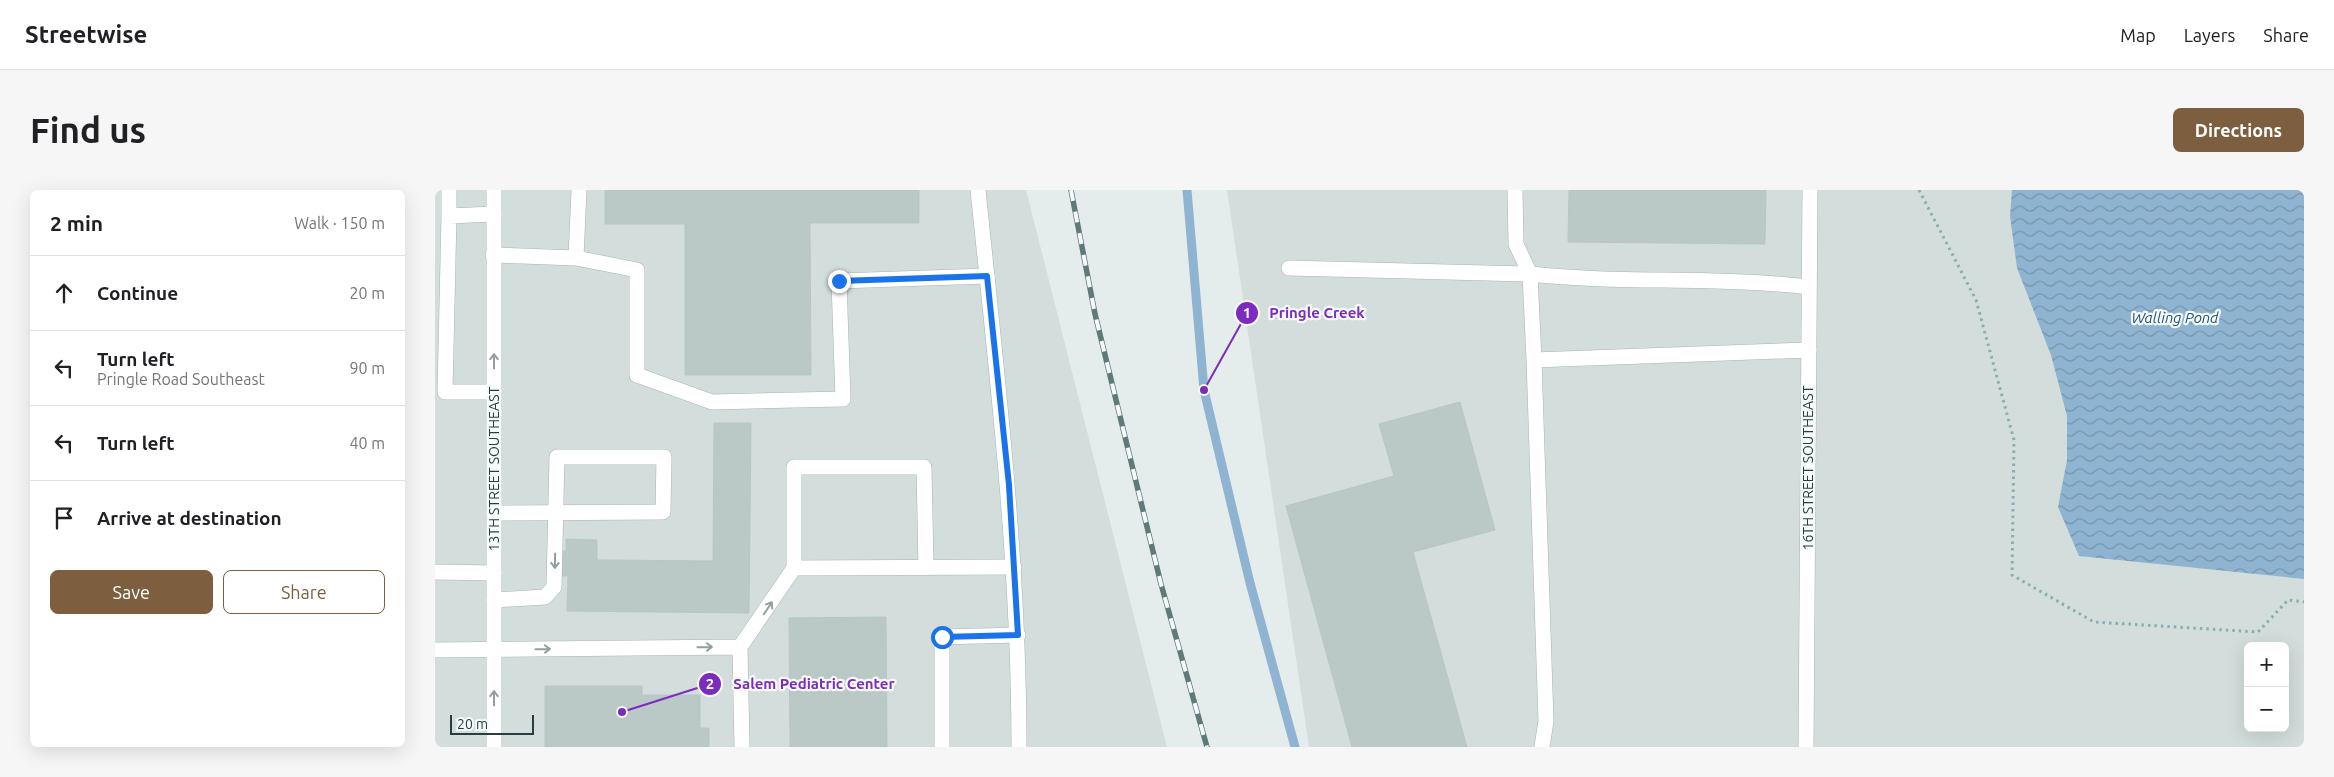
<!DOCTYPE html>
<meta charset="utf-8">
<style>
:root{--surface:#fff;--page:#f6f6f6;--text:#202124;--muted:#757577;--line:#e0e0e0;--accent:#7d5f40}
body{margin:0;font-family:Ubuntu,sans-serif;background:var(--page);color:var(--text)}
.controls{position:absolute;right:15px;bottom:15px;display:grid;overflow:hidden;border-radius:8px;box-shadow:0 5px 20px #0002}
.controls button{width:45px;height:45px;display:grid;place-items:center;padding:0;border:0;border-bottom:1px solid var(--line);background:var(--surface);color:var(--text);font:25px sans-serif}
.scale{position:absolute;left:15px;bottom:12px;width:84px;box-sizing:border-box;padding-left:5px;border:2px solid #243f3f;border-top:0;font-size:14px;line-height:18px;white-space:nowrap;color:#243f3f;-webkit-text-stroke:4px #f5faf9;paint-order:stroke}
.stop{position:absolute;width:15px;height:15px;margin:-11px;border:4px solid #1a73e8;border-radius:50%;background:#fff}
.stop.end{background:#1a73e8;border-color:#fff;box-shadow:0 1px 5px #0008}
.list{margin:0;padding:0;list-style:none}
h2{display:flex;justify-content:space-between;align-items:center;height:65px;margin:0;padding:0 20px;font-size:21px}
h2 small{font-size:16px;font-weight:400;color:var(--muted)}
.list li{display:grid;grid-template-columns:32px 1fr auto;gap:15px;align-items:center;box-sizing:border-box;height:75px;padding:0 20px;border-top:1px solid var(--line)}
.list b{display:block;font-size:19px;white-space:nowrap}
.list p{margin:0;font-size:16px;white-space:nowrap;color:var(--muted)}
.list em{font-size:16px;font-style:normal;color:var(--muted)}
.actions{display:flex;gap:10px;padding:15px 20px}
.actions a{flex:1;padding:11px 0;border:1px solid var(--accent);border-radius:8px;text-align:center;font-size:18px;color:var(--accent)}
.actions .main{background:var(--accent);color:#fff}
.icon{flex:none;width:28px;height:28px;fill:none;stroke:currentColor;stroke-width:2;stroke-linecap:round;stroke-linejoin:round}
.map{position:relative;flex:none;width:1869px;height:557px;overflow:hidden;border-radius:8px}
header{display:flex;align-items:center;gap:30px;box-sizing:border-box;height:70px;padding:0 25px;background:var(--surface);border-bottom:1px solid var(--line)}
header strong{font-size:24px}
nav{display:flex;gap:28px;margin-inline-start:auto;font-size:18px}
.intro{display:flex;align-items:center;justify-content:space-between;box-sizing:border-box;height:120px;padding:0 30px}
h1{margin:0;font-size:35px}
.button{padding:12px 22px;border-radius:8px;background:var(--accent);color:#fff;font-size:18px;font-weight:700}
main{display:flex;gap:30px;padding:0 30px}
aside{flex:1;background:var(--surface);border-radius:8px;box-shadow:0 5px 20px #0002}
.map>svg:first-child{display:block}
</style>
<header>
<strong>Streetwise</strong>
<nav><a>Map</a><a>Layers</a><a>Share</a></nav>
</header>
<div class="intro"><h1>Find us</h1><a class="button">Directions</a></div>
<main>
<aside>
<h2>2 min<small>Walk · 150 m</small></h2>
<ul class="list">
<li><svg class="icon" aria-label="ahead" viewBox="0 0 24 24"><path d="M12 20V5M6 11l6-6 6 6"/></svg><div><b>Continue</b></div><em>20 m</em></li>
<li><svg class="icon" aria-label="left" viewBox="0 0 24 24"><path d="M17 20v-9H6M10 6l-5 5 5 5"/></svg><div><b>Turn left</b><p>Pringle Road Southeast</p></div><em>90 m</em></li>
<li><svg class="icon" aria-label="left" viewBox="0 0 24 24"><path d="M17 20v-9H6M10 6l-5 5 5 5"/></svg><div><b>Turn left</b></div><em>40 m</em></li>
<li><svg class="icon" aria-label="arrive" viewBox="0 0 24 24"><path d="M6 21V4h12l-3 4 3 4H6"/></svg><div><b>Arrive at destination</b></div></li>
</ul>
<div class="actions"><a class="main">Save</a><a>Share</a></div>
</aside>
<div class="map">
<svg width="1869" height="557" viewBox="0 0 1869 557">
<defs>
<pattern id="water-waves" width="16" height="10" patternUnits="userSpaceOnUse" patternTransform="scale(1.25)"><rect width="16" height="10" fill="#8fb4d1"/><path d="M0 5q4-4 8 0t8 0" fill="none" stroke="#7594ab"/></pattern>
</defs>
<rect width="100%" height="100%" fill="#e5edec"/>
<path fill="#d3dddb" fill-rule="evenodd" d="M0,0H591L732,557H0Z
M792,0H1869V557H874ZM1813,456H1850V538H1813Z"/>
<path fill="url(#water-waves)" d="M1577,0H1869V389L1644,366L1623,317L1632,270V226L1616,165L1582,78L1575,26Z"/>
<g fill="none" stroke-linecap="round" stroke-linejoin="round">
<path stroke="#8fb4d1" stroke-width="9" d="M752,0L769,200L815,393L860,557"/>
</g>
<path fill="#bac8c6" stroke="#b7c7c5" d="M170,0H484V33H375L376,185H250V34H170Z
M1134,0H1331L1330,54L1133,52Z
M1025,212L1060,340L978,362L1032,557H917L851,316L959,286L944,234Z
M279,233H316L314,423L132,421L133,386H127V361H131V349L162,350V370L278,371Z
M451,427L452,557H355L354,428Z
M110,496H207V505H265V538H274V557H110Z"/>
<g fill="none" stroke-linecap="round" stroke-linejoin="round">
<defs>
<path id="service" d="M14,0V26L59,24
M1080,0L1081,54L1095,84C1187,94 1281,86 1374,97
M14,26L10,202H59
M58,65L141,68L144,0
M141,68L202,80V185L277,212L408,209L404,91L552,86
M854,78L1095,84L1099,170L1374,160
M1099,170L1111,531L1107,557
M59,323L228,322L229,267H122L119,397L110,407L59,410
M359,378L579,377
M0,382L59,383
M305,457L359,378V277H489L491,377
M0,460L305,457L307,557
M507,557V447L583,445"/>
<path id="minor" d="M1371,557L1375,0"/>
<path id="tertiary" d="M543,0C562,185 584,370 584,557"/>
<path id="secondary" d="M59,0V557"/>
</defs>
<use href="#service" stroke="#a7b5b5" stroke-width="16"/>
<use href="#minor" stroke="#a7b5b5" stroke-width="16"/>
<use href="#tertiary" stroke="#a7b5b5" stroke-width="16"/>
<use href="#secondary" stroke="#a3b9b7" stroke-width="16"/>
<path stroke="#86b0af" stroke-width="3" stroke-dasharray="2.5 4" stroke-linecap="butt" d="M1484,0L1541,110L1579,250L1577,385L1659,432L1823,442L1853,410L1869,412"/>
<use href="#service" stroke="#fff" stroke-width="15"/>
<use href="#minor" stroke="#fff" stroke-width="15"/>
<use href="#tertiary" stroke="#fff" stroke-width="15"/>
<use href="#secondary" stroke="#fff" stroke-width="15"/>
<defs>
<path id="rail" d="M636,0L660,124L726,394L772,557"/>
</defs>
<use href="#rail" stroke="#5f7a7a" stroke-width="5.5"/>
<use href="#rail" stroke="#f5faf9" stroke-width="4" stroke-dasharray="11" stroke-linecap="butt"/>
</g>
<defs><path id="oneway-shaft" d="M-6 0H5M1.5-3L5.5 0L1.5 3" fill="none" stroke-width="1.6" stroke-linecap="round" stroke-linejoin="round" transform="scale(1.25)"/></defs>
<g stroke="#929f9f">
<use href="#oneway-shaft" transform="translate(59 171) rotate(-90)"/>
<use href="#oneway-shaft" transform="translate(120 371) rotate(91)"/>
<use href="#oneway-shaft" transform="translate(333 418) rotate(-56)"/>
<use href="#oneway-shaft" transform="translate(270 457) rotate(-1)"/>
<use href="#oneway-shaft" transform="translate(108 459) rotate(-1)"/>
<use href="#oneway-shaft" transform="translate(59 508) rotate(-90)"/>
</g>
<g fill="none" stroke-linecap="round" stroke-linejoin="round">
<path stroke="#1a73e8" stroke-width="6" d="M404,91L552,86L574,295L583,445L507,447"/>
</g>
<g text-anchor="middle" stroke-width="4.5" stroke-linejoin="round" paint-order="stroke">
<g font-size="14" fill="#243f3f" stroke="#f5faf9">
<text transform="translate(1373 278) rotate(-90)" y="5">16TH STREET SOUTHEAST</text>
<text transform="translate(59 279) rotate(-90)" y="5">13TH STREET SOUTHEAST</text>
</g>
<g font-size="15" font-style="italic" fill="#1f517a" stroke="#f5faf9">
<text x="1740" y="133">Walling Pond</text>
</g>
</g>
<path fill="none" stroke="#7b2cbf" stroke-width="2" d="M769 200L812 123M187 522L275 494"/>
<g fill="#7b2cbf" stroke="#f5faf9" stroke-width="2">
<circle cx="769" cy="200" r="5"/>
<circle cx="187" cy="522" r="5"/>
<circle cx="812" cy="123" r="12"/>
<circle cx="275" cy="494" r="12"/>
</g>
<g font-size="15" text-anchor="middle" font-weight="bold" fill="#fff">
<text x="812" y="128">1</text>
<text x="275" y="499">2</text>
</g>
<g font-size="15" text-anchor="middle" font-weight="bold" fill="#7b2cbf" stroke="#f5faf9" stroke-width="4.5" stroke-linejoin="round" paint-order="stroke">
<text x="882" y="128">Pringle Creek</text>
<text x="379" y="499">Salem Pediatric Center</text>
</g>
</svg>
<div class="controls">
<button>+</button>
<button>−</button>
</div>
<div class="scale">20 m</div>
<div class="stop" style="left:507px;top:447px"></div>
<div class="stop end" style="left:404px;top:91px"></div>
</div>
</main>
